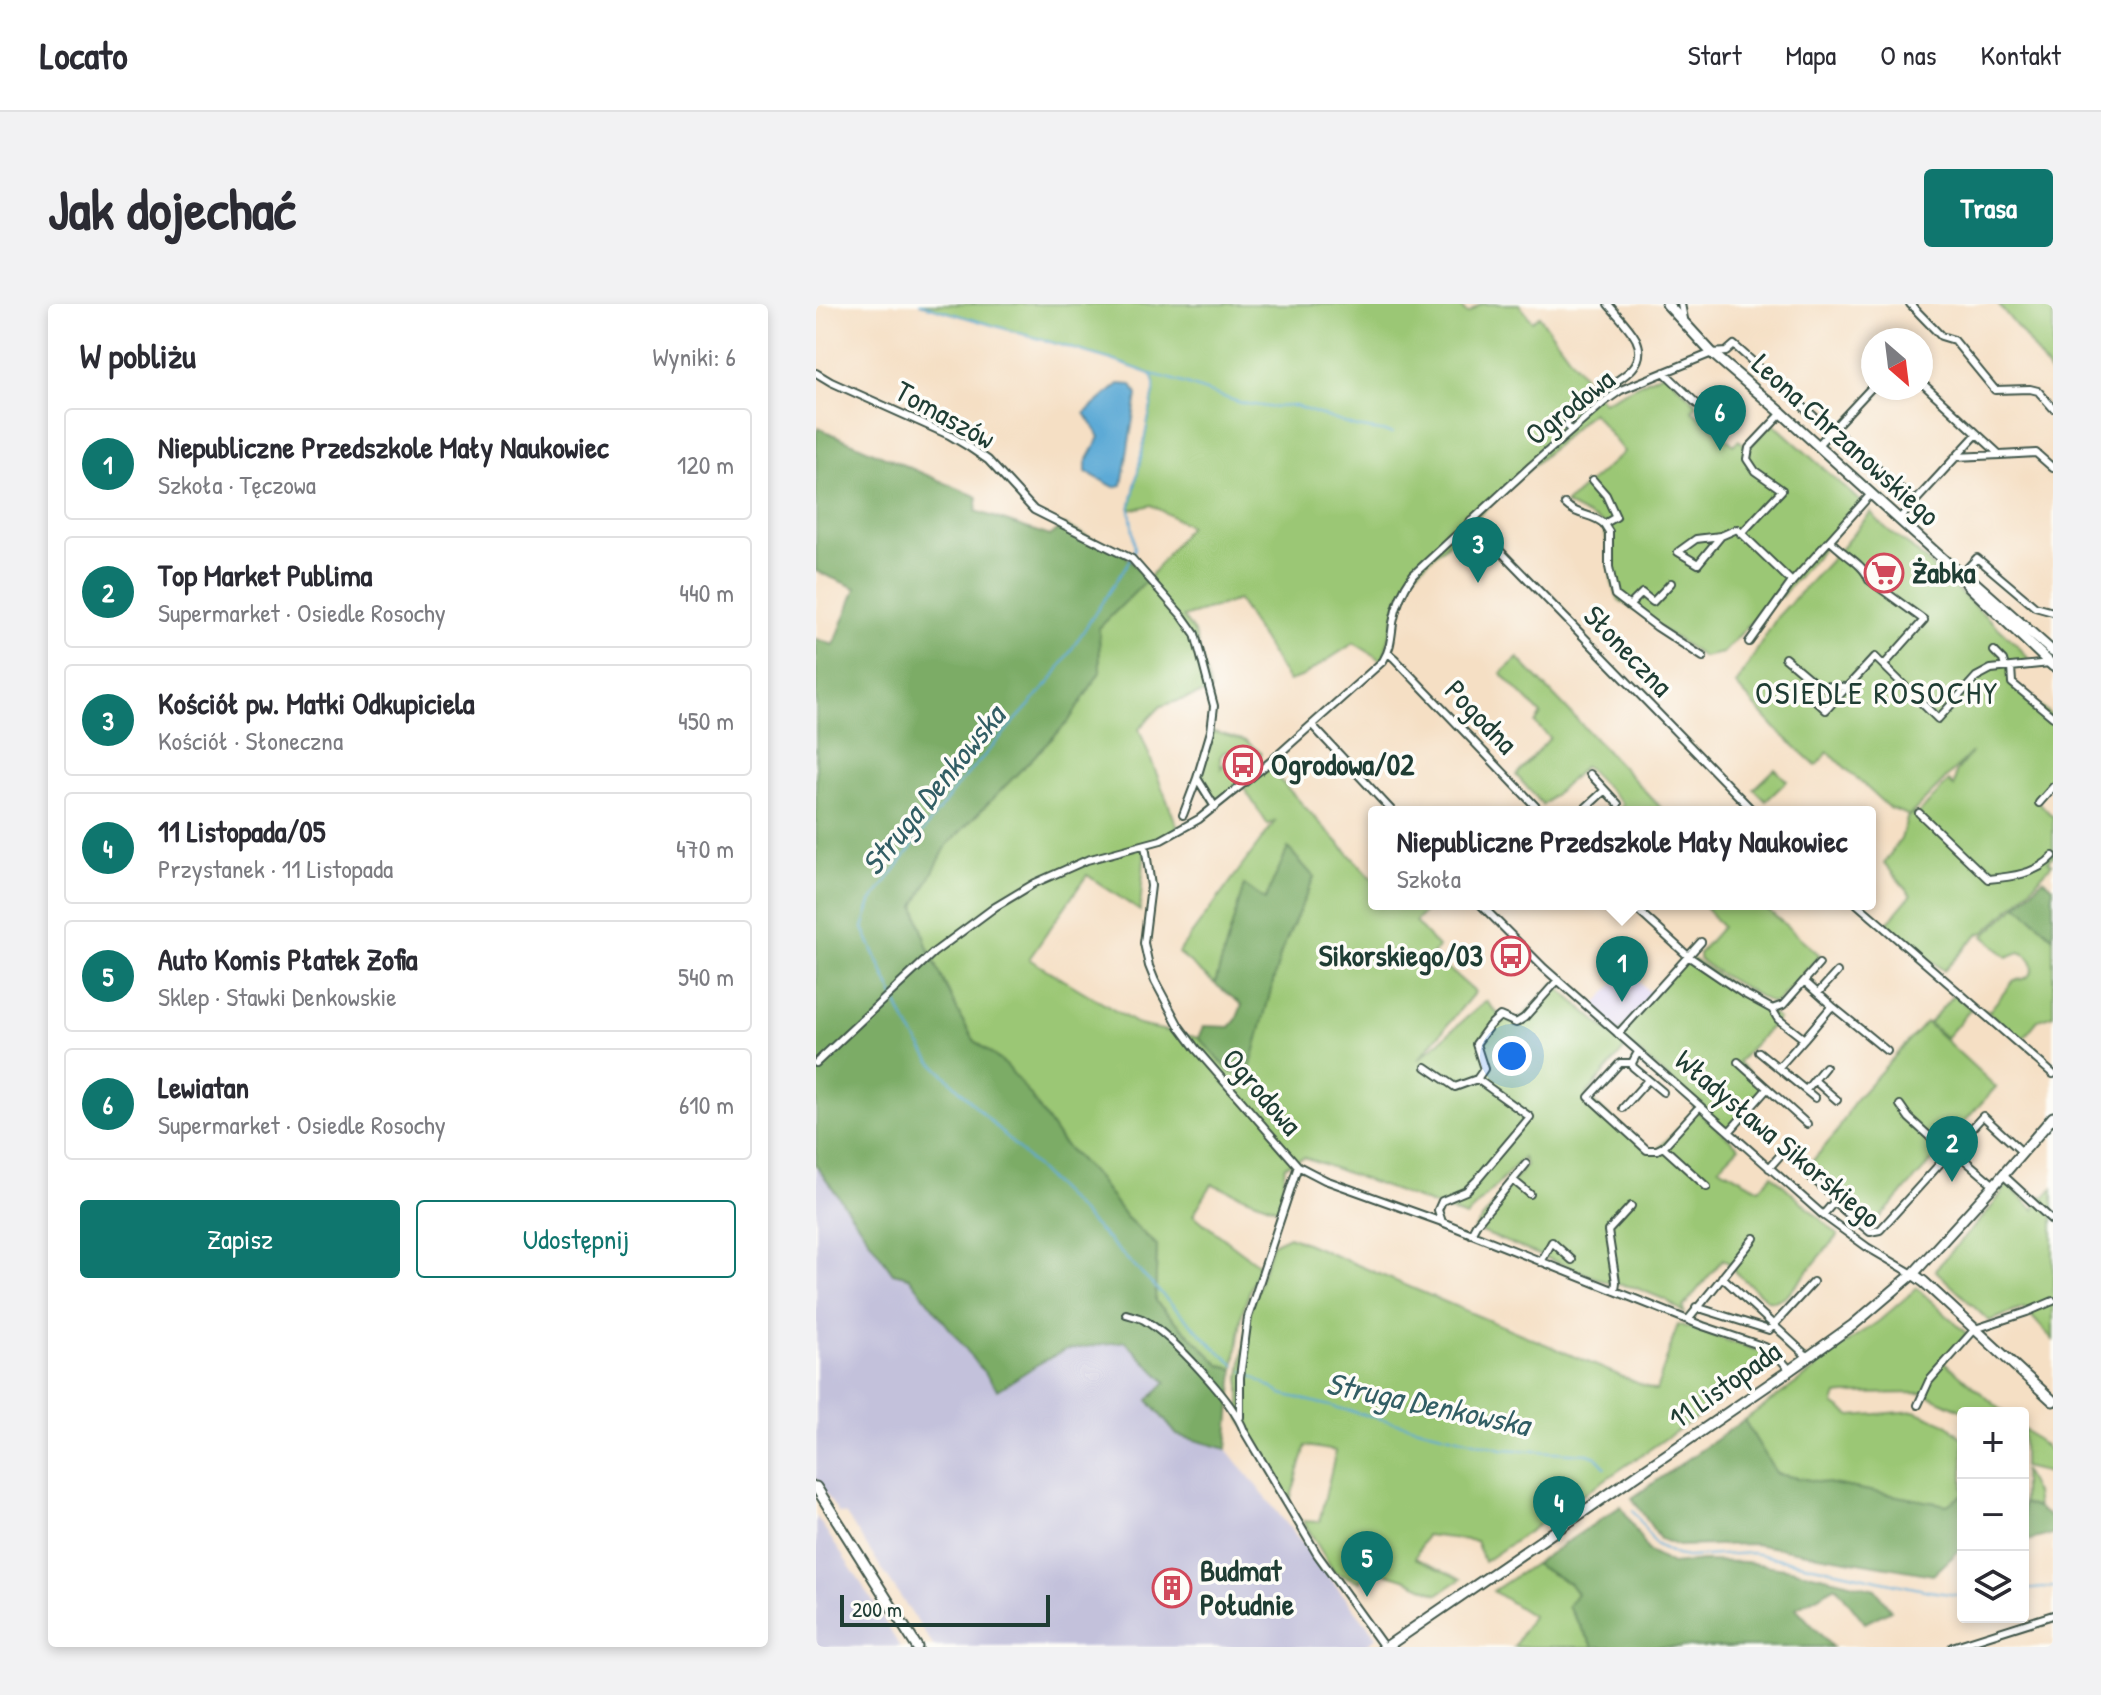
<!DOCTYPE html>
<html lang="pl">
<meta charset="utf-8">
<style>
:root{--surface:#fff;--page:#f2f2f3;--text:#2b2b33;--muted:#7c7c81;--line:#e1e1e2;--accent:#0f766e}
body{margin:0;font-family:"Patrick Hand",sans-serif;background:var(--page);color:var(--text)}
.controls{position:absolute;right:24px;bottom:24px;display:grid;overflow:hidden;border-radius:8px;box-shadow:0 4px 12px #0003}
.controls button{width:72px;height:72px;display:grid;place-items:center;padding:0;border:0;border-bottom:2px solid var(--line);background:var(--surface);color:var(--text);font:40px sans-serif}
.compass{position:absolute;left:1045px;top:24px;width:72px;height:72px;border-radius:50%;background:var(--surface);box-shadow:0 4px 12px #0003;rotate:152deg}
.scale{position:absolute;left:24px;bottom:20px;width:210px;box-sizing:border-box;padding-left:8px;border:4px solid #1f3d34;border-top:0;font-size:22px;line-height:28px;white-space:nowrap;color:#1f3d34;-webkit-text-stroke:6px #fdfcf7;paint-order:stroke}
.you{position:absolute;left:696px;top:752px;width:28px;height:28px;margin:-20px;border:6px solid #fff;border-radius:50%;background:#1a73e8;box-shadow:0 0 0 12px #1a73e833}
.badge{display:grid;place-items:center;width:52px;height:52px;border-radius:50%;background:var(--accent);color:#fff;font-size:26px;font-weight:700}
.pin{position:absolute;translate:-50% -66px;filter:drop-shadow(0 2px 4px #0008)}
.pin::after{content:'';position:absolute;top:42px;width:28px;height:24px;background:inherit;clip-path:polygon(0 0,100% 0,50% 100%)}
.popup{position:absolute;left:552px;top:502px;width:508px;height:104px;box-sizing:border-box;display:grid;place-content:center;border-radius:8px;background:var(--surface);filter:drop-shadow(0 2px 6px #0005);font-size:26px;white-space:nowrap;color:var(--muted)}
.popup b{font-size:30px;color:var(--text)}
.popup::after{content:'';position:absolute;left:50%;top:100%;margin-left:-16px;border:16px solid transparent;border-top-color:var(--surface)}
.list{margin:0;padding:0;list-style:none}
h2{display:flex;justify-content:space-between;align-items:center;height:104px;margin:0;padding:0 32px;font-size:34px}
h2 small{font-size:26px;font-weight:400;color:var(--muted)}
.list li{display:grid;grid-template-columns:52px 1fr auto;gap:24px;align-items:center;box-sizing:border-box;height:112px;margin:0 16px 16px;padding:0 16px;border:2px solid var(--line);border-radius:8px}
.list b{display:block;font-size:30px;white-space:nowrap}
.list p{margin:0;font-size:26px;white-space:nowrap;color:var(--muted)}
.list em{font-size:26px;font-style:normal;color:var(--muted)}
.actions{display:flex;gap:16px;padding:24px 32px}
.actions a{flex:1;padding:18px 0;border:2px solid var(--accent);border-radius:8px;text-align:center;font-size:28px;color:var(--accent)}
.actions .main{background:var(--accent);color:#fff}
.icon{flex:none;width:44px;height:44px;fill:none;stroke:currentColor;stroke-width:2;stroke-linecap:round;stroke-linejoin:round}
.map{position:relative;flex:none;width:1237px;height:1343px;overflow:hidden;border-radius:8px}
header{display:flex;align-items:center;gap:48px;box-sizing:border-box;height:112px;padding:0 40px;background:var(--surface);border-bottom:2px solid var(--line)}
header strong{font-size:38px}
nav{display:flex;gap:44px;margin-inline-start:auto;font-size:28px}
.intro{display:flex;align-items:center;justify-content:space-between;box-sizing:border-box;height:192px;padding:0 48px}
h1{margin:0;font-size:56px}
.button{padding:20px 36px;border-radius:8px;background:var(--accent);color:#fff;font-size:28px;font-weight:700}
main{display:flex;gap:48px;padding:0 48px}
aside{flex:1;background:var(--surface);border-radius:8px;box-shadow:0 4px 12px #0003}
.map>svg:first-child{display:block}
</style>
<header>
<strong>Locato</strong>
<nav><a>Start</a><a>Mapa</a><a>O nas</a><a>Kontakt</a></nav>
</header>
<div class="intro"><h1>Jak dojechać</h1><a class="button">Trasa</a></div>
<main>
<aside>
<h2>W pobliżu<small>Wyniki: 6</small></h2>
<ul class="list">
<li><span class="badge">1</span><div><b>Niepubliczne Przedszkole Mały Naukowiec</b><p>Szkoła · Tęczowa</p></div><em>120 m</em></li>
<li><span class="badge">2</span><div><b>Top Market Publima</b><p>Supermarket · Osiedle Rosochy</p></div><em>440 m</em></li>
<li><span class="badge">3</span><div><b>Kościół pw. Matki Odkupiciela</b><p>Kościół · Słoneczna</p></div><em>450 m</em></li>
<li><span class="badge">4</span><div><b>11 Listopada/05</b><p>Przystanek · 11 Listopada</p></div><em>470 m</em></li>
<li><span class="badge">5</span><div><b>Auto Komis Płatek Zofia</b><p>Sklep · Stawki Denkowskie</p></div><em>540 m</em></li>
<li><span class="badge">6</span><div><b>Lewiatan</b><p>Supermarket · Osiedle Rosochy</p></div><em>610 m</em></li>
</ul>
<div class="actions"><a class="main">Zapisz</a><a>Udostępnij</a></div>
</aside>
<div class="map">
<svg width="1237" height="1343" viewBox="0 0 1237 1343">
<rect width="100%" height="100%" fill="#fdfcf7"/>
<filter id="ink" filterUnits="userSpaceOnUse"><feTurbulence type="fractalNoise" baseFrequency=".0125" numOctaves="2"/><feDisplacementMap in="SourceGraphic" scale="16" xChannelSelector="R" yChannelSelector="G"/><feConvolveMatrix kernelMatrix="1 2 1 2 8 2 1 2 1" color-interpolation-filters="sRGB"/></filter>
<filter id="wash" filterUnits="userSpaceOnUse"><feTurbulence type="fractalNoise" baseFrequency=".006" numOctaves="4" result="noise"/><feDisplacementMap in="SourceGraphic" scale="32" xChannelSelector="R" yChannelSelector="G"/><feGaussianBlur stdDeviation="1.8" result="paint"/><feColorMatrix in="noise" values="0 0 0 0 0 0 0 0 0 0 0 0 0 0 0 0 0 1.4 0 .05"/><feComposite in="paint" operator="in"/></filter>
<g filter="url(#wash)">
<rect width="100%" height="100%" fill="#f5dfc4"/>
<path fill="#dfd5f5" d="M810,666L837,691L802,730L775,706Z"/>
<path fill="#c3c1db" d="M0,861L77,969L93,973L182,1086L222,1060L249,1046L309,1037L350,1078L361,1131L411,1145L561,1333L547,1343H118L30,1211L22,1209L0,1174Z
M0,1212L55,1294L84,1343H0Z"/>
<path fill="#9bc775" stroke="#5d8254" stroke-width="2" fill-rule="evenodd" d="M104,0H642L651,10L665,0H703L716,17L723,12L787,98L848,68L881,100L876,106L918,141L923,136L932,144L957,119L1046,199L965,293L961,290L907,349L887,353L803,296L796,279L788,220L749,200L808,148L776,108L597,271L584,292L567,357L538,339L485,373L472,377L422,296L367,313L379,330L395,387L345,402L323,425L363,527L329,542L324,607L271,571L213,655L323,721L383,734L415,768L432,771L465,648L498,573L449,597L428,582L399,680L362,649L460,516L452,521L426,481L399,503L381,474L395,427L430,437L445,449V459L421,479L426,481L450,461L558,577V600H617L599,618L622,643L617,651L659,688L602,756L670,697L684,712L700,719L738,680L810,743L770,791L831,846H841L880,806L923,843L903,863L943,885L956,871L1022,931L971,992L958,997L952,996L919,968L916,962L907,955L867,1003L868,1009L850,996L818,983L793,979L658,925L710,861L707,854L650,913L488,853L469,862L464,906L396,880L377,911L443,961L426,1009L418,1066L404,1061L339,997L341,941L310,913L282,875L245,837L214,791L191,762L158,736L145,714L111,642L99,601L131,541L252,418L284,368L283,324L332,275L373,222L335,201L314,206L338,88V79L335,70L296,56ZM416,447L437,452L443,458C428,457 415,449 405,464L404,453L408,448Z
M1182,0H1237V73L1206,29Z
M1055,208C1065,222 1080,233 1094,242L1202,342L1217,360L1195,363L1196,379L1237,413V477L1220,495L1237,513V552L1232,557L1236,560L1204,596L1169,628L1162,630L1128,667L1070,620L1095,591L1068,559L1085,535L1092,511L1073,504L1012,448L1000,462L960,425L920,381L961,313L1023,247ZM1156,448L1140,468L1138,483L1133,477L1103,509L1094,511Z
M702,354L849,508H808L804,504L807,500L769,462L727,501L700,471L734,434L719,419L725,410L685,369Z
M959,465L971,477L950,497L938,485Z
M886,600H945L1004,651L961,698L955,699L901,668L883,655V649L906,623Z
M1202,601L1237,633V711L1222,716L1205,737L1170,706H1174L1198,676C1220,677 1224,654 1203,648L1191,653L1168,632Z
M872,652L949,703L962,715L922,758L951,785L913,828L802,730Z
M1138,690L1155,705L1130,734L1113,719Z
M1110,718L1180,783L1127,841L1123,849L1060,918L1054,928L1018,898L1017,892L988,867L1021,828L1039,796Z
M1194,877L1198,887L1219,906L1223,892L1229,893L1237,884V1036L1208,1004L1173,1017L1119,966L1174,905Z
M473,932L840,1087L862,1020L952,1050L962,1058L668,1258L660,1237L610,1231L599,1254L645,1275L622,1290L591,1276L550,1263L544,1278L518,1268L487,1217L503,1218L520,1147L490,1142L473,1200L424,1114V1073L432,1013L456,940Z
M1101,984L1151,1030L1127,1057L1189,1109H1151L1107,1089L1029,1090L1021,1091L1018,1100L1035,1112L1099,1107L1132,1121L1147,1135V1191L1131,1201L960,1170L928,1116L1000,1065L999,1061L1063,1017Z
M1207,1124L1237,1149V1170L1207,1163Z
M1207,1166L1219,1189L1221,1204L1207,1199Z
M718,1260L753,1279L761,1290L752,1303L778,1343H698L716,1312L677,1287Z"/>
<path fill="#7cac66" stroke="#4e744d" stroke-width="2" d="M2,124L162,193L160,207L234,232L248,221L308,250L332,275L283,324L284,368L252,418L131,541L99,602L111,642L145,714L158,736L191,762L214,791L245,837L282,875L310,913L341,942L339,997L404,1061L418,1066L411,1145L361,1131L332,1096L350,1078L309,1037L249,1046L222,1060L182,1086L93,973L77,969L0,861V335L18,341L40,284L0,267V130Z
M472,544L498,573L465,648L432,772L415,768L383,734L388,722L414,723L420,716L426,701L399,680L428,581L449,596Z
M1227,575L1237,583V633L1202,601Z
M928,1116L961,1170L1131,1201L1147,1191V1243L1117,1271L938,1240L862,1242L844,1235L816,1194Z
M1207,1199L1221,1204L1237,1215V1230L1207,1238Z
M805,1202L833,1248L856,1260L888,1257L929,1258L975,1265L1059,1285L1075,1306L1049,1319L1020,1282L980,1304L1016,1343H778L752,1302L761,1289L753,1279L718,1260Z"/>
<path fill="#5daad6" stroke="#3e7485" stroke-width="2" d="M303,80L316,81L321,91L306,181L298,183L270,168V159L284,133L269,109Z"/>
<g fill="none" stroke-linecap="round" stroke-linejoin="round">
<path stroke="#5daad6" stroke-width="2" d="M104,0L296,56L335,70L338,79V88L314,206L319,245L311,260L235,377L141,482L55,598L47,624L90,719L113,755L398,1043L420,1062
M335,70L355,75L425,99L452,103L479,102L540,123L577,129
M428,1067L466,1090L686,1145L772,1150L780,1153L789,1163
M817,1206L839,1240L860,1251L871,1253L937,1249L1113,1287L1147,1292
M1207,1286L1237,1283"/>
</g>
</g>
<g filter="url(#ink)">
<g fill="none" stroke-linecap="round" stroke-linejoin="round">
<defs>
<path id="street" d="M865,0L868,15
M1094,0L1125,32L1138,36L1179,86L1214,85L1222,87L1237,104
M848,68L881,100
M0,69L15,78L133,131L153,143L172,156L218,206L316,255L367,313L379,330L398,402L395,427L381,474L399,503
M1105,78L1184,151L1220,149L1237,164
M755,127L751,122C755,85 841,78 820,35C813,22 801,11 792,0
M1002,141L1057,82
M1139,153L1184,151
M777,176L790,191L800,213L788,220L793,228V263L799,291L841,323L887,353
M749,200C762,213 776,209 788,220
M1083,215L1161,130
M655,217L938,508
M925,230L966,186L939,167L931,155L933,144L966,109
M905,232L882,260L862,248L880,235L905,232L921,225L976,278
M1014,236C1025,250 1048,259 1053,276L1108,316L1068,361
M1145,271L1161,254L1219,303L1237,308
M813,302L826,289L837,298L855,279
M933,338L976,278L1055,190
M1178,347L1187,356L1189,363
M572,349L578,354L725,508
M969,354L1002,382L1031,383L1059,353L1122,415L1160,373L1175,365L1234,359
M1195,363L1196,379L1237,413
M1002,382L994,391L1010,406L1031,383
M496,421L577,508
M774,470L802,500
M1223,499L1237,483
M765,508L789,486
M1103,509L1172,575C1195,573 1221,570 1237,552
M367,511L381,474
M329,541L335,582L328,639L333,662L339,677L363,722L380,745L482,862L509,876L626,918L887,1022L949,1043L959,1049L974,1066
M664,600L728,664L1007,911L1051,943L1097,970
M815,600L872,652L925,688L956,705L962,715L988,735L1016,702L1071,747
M1041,600L1237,770
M988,677L1016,702
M1002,689L1021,668
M956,705L967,701L1003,660
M802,730L885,638
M822,748L816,759L817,763L847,788
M943,748L999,794
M922,758L991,820
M0,759L117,649L179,603L219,579L271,556L345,536L383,515L454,458L567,357C575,344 575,334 577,319C580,302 587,285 597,271L715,162L788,98L805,86L896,49L910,48L918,41L1011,124L1017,125L1099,198
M816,759H804L773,793L831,846H841L847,843L884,802
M610,763L639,783L661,775L668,765L660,740L673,722L684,712L700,719L708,714L742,676
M963,763L988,735
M998,776L1021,796
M990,786L1009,763
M1084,801L1093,814L1125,843L1137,846L1178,881
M807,804L832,776
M913,828L951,785
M847,843L891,883
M953,864L975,839
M988,867L1017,892L1018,898
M1187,871L1237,917
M697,876L714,890
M1007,911L1018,898L1054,928L1064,926L1167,812L1206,848
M626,918L622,906L626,897L650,887L661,876L714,813L661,775
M655,930L661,919L710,860
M725,958L736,938L756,956
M906,973L992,1053
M799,987L800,978L792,927L815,902
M880,1003L953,1026L997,978
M310,1010C316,1012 323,1013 328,1016C356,1032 418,1098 428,1127L501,1250L568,1343
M872,1016L938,934
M1102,1101L1113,1077L1159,1025L1211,1008L1237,997
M424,1113V1073L432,1013L482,862
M1136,1343L1237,1311"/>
<path id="secondary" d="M851,0L896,49L966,109L1118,247L1145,271L1157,277L1237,348
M1147,273L1152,281L1237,362
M1097,970L1108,978L1237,1097
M0,1183L101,1343
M570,1343L974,1066L1037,1021L1097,970L1187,871L1237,813"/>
</defs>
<use href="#street" stroke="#3f554a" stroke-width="10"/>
<use href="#secondary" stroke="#3f554a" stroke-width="13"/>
<use href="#street" stroke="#fff" stroke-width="6"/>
<use href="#secondary" stroke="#fff" stroke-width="9"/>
</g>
</g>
<defs>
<symbol id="supermarket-ring" viewBox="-11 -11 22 22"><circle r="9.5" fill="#fdfcf7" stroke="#d1495b" stroke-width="1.5"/><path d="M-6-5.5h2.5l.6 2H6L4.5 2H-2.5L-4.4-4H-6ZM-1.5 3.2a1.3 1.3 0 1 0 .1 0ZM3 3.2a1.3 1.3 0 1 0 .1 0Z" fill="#d1495b"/></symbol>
<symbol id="bus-ring" viewBox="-11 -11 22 22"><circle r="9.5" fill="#fdfcf7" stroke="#d1495b" stroke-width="1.5"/><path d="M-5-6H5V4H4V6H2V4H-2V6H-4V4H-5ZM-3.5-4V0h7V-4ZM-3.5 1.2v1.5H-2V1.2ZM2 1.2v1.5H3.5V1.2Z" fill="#d1495b"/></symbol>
<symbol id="building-ring" viewBox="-11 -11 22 22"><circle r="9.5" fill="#fdfcf7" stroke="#d1495b" stroke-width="1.5"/><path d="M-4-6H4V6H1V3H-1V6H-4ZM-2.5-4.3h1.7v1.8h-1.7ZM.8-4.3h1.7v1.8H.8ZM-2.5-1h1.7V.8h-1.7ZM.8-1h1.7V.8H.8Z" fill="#d1495b"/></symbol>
</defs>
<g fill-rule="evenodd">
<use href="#supermarket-ring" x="1046" y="247" width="44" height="44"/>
<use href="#bus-ring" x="405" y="439" width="44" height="44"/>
<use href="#bus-ring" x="673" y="630" width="44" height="44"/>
<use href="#building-ring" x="334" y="1262" width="44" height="44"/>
</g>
<g text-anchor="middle" stroke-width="7" stroke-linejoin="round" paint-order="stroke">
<g font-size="30" fill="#1f3d34" stroke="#fdfcf7">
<text transform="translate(754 103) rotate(-38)" y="10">Ogrodowa</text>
<text transform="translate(129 111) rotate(29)" y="10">Tomaszów</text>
<text transform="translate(1030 136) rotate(42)" y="10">Leona Chrzanowskiego</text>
<text transform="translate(812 347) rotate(46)" y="10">Słoneczna</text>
<text transform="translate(665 413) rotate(46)" y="10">Pogodna</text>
<text transform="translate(446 788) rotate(49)" y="10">Ogrodowa</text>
<text transform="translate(962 835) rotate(40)" y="10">Władysława Sikorskiego</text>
<text transform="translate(909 1081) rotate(-35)" y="10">11 Listopada</text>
</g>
<g font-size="30" font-weight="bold" fill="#1f3d34" stroke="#fdfcf7" text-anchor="start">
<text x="1096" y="279">Żabka</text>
<text x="455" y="471">Ogrodowa/02</text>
<text x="667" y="662" text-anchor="end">Sikorskiego/03</text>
<text x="384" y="1277">Budmat<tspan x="384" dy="34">Południe</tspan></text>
</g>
<g font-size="32" letter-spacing="2" fill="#1f3d34" stroke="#fdfcf7">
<text x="1061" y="400">OSIEDLE ROSOCHY</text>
</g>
<g font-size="32" font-style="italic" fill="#325e65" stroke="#fdfcf7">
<text transform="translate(117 486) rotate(-51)" y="11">Struga Denkowska</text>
<text transform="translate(612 1100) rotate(12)" y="11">Struga Denkowska</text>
</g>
</g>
</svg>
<div class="controls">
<button>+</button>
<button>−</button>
<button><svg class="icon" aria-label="layers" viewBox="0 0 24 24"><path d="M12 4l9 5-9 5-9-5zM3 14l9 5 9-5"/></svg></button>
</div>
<svg class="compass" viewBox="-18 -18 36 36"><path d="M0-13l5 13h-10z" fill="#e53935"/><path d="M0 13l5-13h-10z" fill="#7c7c81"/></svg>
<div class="scale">200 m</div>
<div class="you"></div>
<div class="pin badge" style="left:806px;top:698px">1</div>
<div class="popup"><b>Niepubliczne Przedszkole Mały Naukowiec</b>Szkoła</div>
<div class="pin badge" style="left:1136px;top:878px">2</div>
<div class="pin badge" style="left:662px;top:279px">3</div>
<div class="pin badge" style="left:743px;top:1238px">4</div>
<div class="pin badge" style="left:551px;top:1293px">5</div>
<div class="pin badge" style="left:904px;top:147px">6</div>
</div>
</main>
